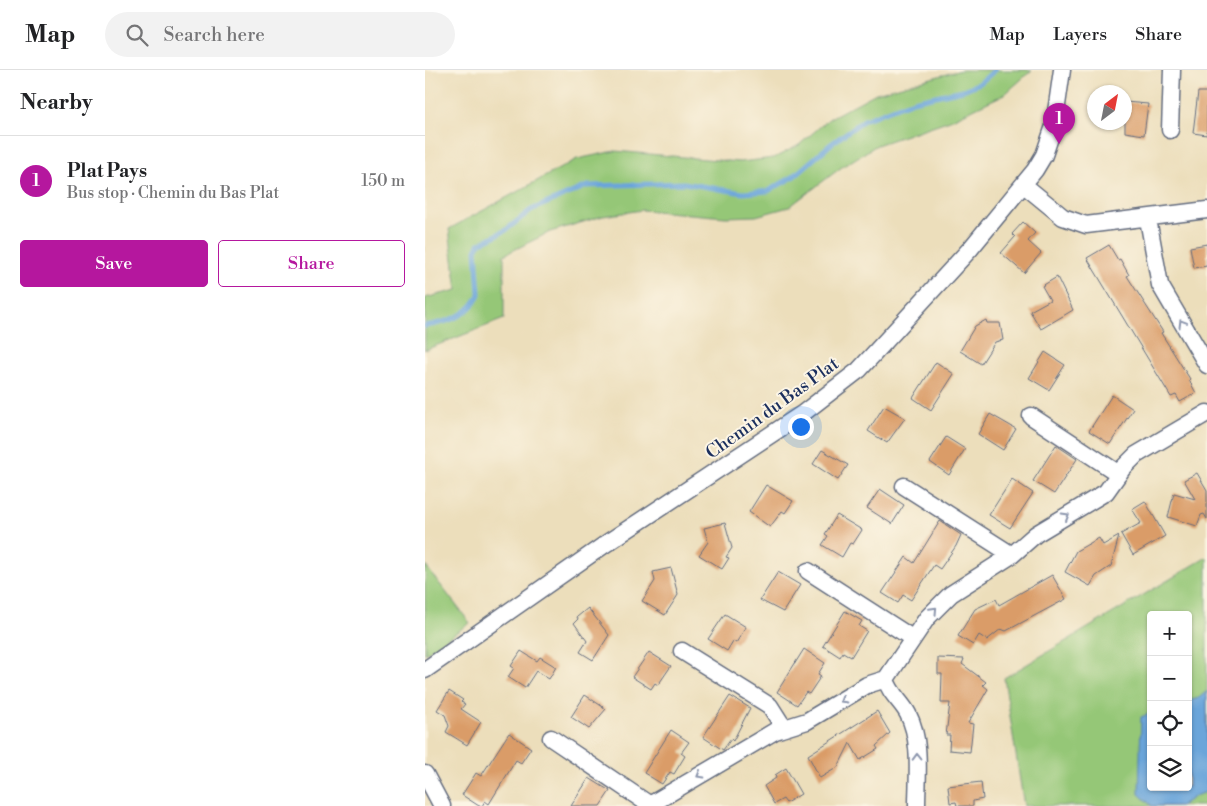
<!DOCTYPE html>
<meta charset="utf-8">
<style>
:root{--surface:#fff;--page:#f2f2f2;--text:#202124;--muted:#757577;--line:#e0e0e0;--accent:#b5179e}
body{margin:0;font-family:"Libre Bodoni",serif;background:var(--page);color:var(--text)}
.controls{position:absolute;right:15px;bottom:15px;display:grid;overflow:hidden;border-radius:5px;box-shadow:0 1px 4px #0004}
.controls button{width:45px;height:45px;display:grid;place-items:center;padding:0;border:0;border-bottom:1px solid var(--line);background:var(--surface);color:var(--text);font:25px sans-serif}
.compass{position:absolute;left:662px;top:15px;width:45px;height:45px;border-radius:50%;background:var(--surface);box-shadow:0 1px 4px #0004;rotate:32deg}
.you{position:absolute;left:375px;top:356px;width:18px;height:18px;margin:-12px;border:4px solid #fff;border-radius:50%;background:#1a73e8;box-shadow:0 0 0 8px #1a73e833}
.badge{display:grid;place-items:center;width:32px;height:32px;border-radius:50%;background:var(--accent);color:#fff;font-size:16px;font-weight:700}
.pin{position:absolute;translate:-50% -41px;filter:drop-shadow(0 1px 2px #0008)}
.pin::after{content:'';position:absolute;top:26px;width:18px;height:15px;background:inherit;clip-path:polygon(0 0,100% 0,50% 100%)}
.list{margin:0;padding:0;list-style:none}
h2{display:flex;justify-content:space-between;align-items:center;height:65px;margin:0;padding:0 20px;font-size:21px}
h2 small{font-size:16px;font-weight:400;color:var(--muted)}
.list li{display:grid;grid-template-columns:32px 1fr auto;gap:15px;align-items:center;box-sizing:border-box;height:90px;padding:0 20px;border-top:1px solid var(--line)}
.list b{display:block;font-size:19px;white-space:nowrap}
.list p{margin:0;font-size:16px;white-space:nowrap;color:var(--muted)}
.list em{font-size:16px;font-style:normal;color:var(--muted)}
.actions{display:flex;gap:10px;padding:15px 20px}
.actions a{flex:1;padding:11px 0;border:1px solid var(--accent);border-radius:5px;text-align:center;font-size:18px;color:var(--accent)}
.actions .main{background:var(--accent);color:#fff}
.icon{flex:none;width:28px;height:28px;fill:none;stroke:currentColor;stroke-width:2;stroke-linecap:round;stroke-linejoin:round}
.map{position:relative;flex:none;width:782px;height:736px;overflow:hidden}
header{display:flex;align-items:center;gap:30px;box-sizing:border-box;height:70px;padding:0 25px;background:var(--surface);border-bottom:1px solid var(--line)}
header strong{font-size:24px}
nav{display:flex;gap:28px;margin-inline-start:auto;font-size:18px}
.search{width:350px;height:45px;background:var(--page);display:flex;align-items:center;gap:12px;box-sizing:border-box;padding:0 18px;border-radius:28px;color:var(--muted);font-size:19px}
main{display:flex}
aside{flex:1;background:var(--surface)}
.map>svg:first-child{display:block}
</style>
<header>
<strong>Map</strong>
<div class="search"><svg class="icon" aria-label="search" viewBox="0 0 24 24"><circle cx="10" cy="10" r="6"/><path d="M15 15l6 6"/></svg>Search here</div>
<nav><a>Map</a><a>Layers</a><a>Share</a></nav>
</header>
<main>
<aside>
<h2>Nearby<small></small></h2>
<ul class="list">
<li><span class="badge">1</span><div><b>Plat Pays</b><p>Bus stop · Chemin du Bas Plat</p></div><em>150 m</em></li>
</ul>
<div class="actions"><a class="main">Save</a><a>Share</a></div>
</aside>
<div class="map">
<svg width="782" height="736" viewBox="0 0 782 736">
<rect width="100%" height="100%" fill="#fcf5e5"/>
<filter id="ink" filterUnits="userSpaceOnUse"><feTurbulence type="fractalNoise" baseFrequency=".02" numOctaves="2"/><feDisplacementMap in="SourceGraphic" scale="10" xChannelSelector="R" yChannelSelector="G"/><feConvolveMatrix kernelMatrix="1 2 1 2 8 2 1 2 1" color-interpolation-filters="sRGB"/></filter>
<filter id="wash" filterUnits="userSpaceOnUse"><feTurbulence type="fractalNoise" baseFrequency=".0096" numOctaves="4" result="noise"/><feDisplacementMap in="SourceGraphic" scale="20" xChannelSelector="R" yChannelSelector="G"/><feGaussianBlur stdDeviation="1.12" result="paint"/><feColorMatrix in="noise" values="0 0 0 0 0 0 0 0 0 0 0 0 0 0 0 0 0 1.4 0 .05"/><feComposite in="paint" operator="in"/></filter>
<g filter="url(#wash)">
<rect width="100%" height="100%" fill="#ecdebb"/>
<path fill="#95c777" stroke="#587b6a" fill-rule="evenodd" d="M536,0H607L580,24L525,50L452,75L417,97L364,137L331,146L301,147L217,140L178,146L125,162L79,185V249L0,280V228L32,220L24,159L152,89L190,81L315,92L349,88L374,75L405,48L451,23Z
M782,487V736H599L579,608ZM726,545H763V717H726Z
M0,495L45,553L0,584Z"/>
<path fill="#6aa5da" stroke="#426a9c" d="M782,621V722L772,725L755,736H727L714,724L716,647L726,643V717H763V631L774,628Z"/>
<g fill="none" stroke-linecap="round" stroke-linejoin="round">
<path stroke="#6aa5da" stroke-width="5" d="M0,256C20,253 46,245 54,224L51,180L54,174L81,160L106,140L162,116L259,113L318,123L343,121L368,107L406,74L439,50L488,31L538,20L555,13L570,0"/>
</g>
<g id="blocks">
<path fill="#da9c67" d="M773,22H782V65L768,63Z
M700,32L723,34L719,65L700,62Z
M598,152L610,163L603,171L616,183L599,203L576,183L590,167L587,164Z
M782,174V196L769,198L765,177Z
M684,175L693,190L695,189L704,205L702,206L738,262L736,263L765,309L764,310L771,323L755,332L751,325L746,327L662,188Z
M632,207L648,240L616,259L605,241L625,230L617,216Z
M561,250L562,253H575L578,270L570,272L556,294L535,281L550,256Z
M620,282L640,295L624,320L604,308Z
M511,292L529,304L506,340L488,328Z
M687,325L708,339L685,374L664,361Z
M459,336L480,348L462,373L443,361Z
M565,344L591,359L578,380L553,364Z
M521,367L540,379L524,405L505,392Z
M631,375L652,389L629,424L608,411Z
M397,380L423,395L413,410L388,394Z
M772,403L782,420V449L779,444L776,445L772,456L743,447L749,423L770,429L759,410Z
M587,409L608,423L585,458L564,445Z
M341,415L368,431L360,443L357,441L345,457L324,442Z
M455,419L479,435L467,454L442,438Z
M720,431L740,466L708,485L696,464L716,453L707,439Z
M412,445L437,460L428,474L425,473L417,487L397,475L403,466L400,464Z
M515,451L536,465L531,476L515,499L509,495L486,530L478,525L473,533L457,523L481,487L489,493Z
M300,453L307,478L301,487L304,488L297,499L274,485L283,472L279,458Z
M694,466L686,496L671,506L665,516L640,502L651,481L674,468L678,475Z
M246,498L253,525L240,545L217,531L230,511L228,502Z
M353,502L375,515L358,542L335,530Z
M627,505L641,529L581,561L576,559L562,570L554,565L548,575L533,566L550,539L571,529L574,535Z
M163,538L184,565L168,590L155,582L162,571L149,553L153,549L152,547Z
M420,541L437,551L434,556L442,561L426,587L418,582L415,587L398,576Z
M300,544L321,557L311,573L308,571L302,581L283,569Z
M379,579L400,593L393,604L396,606L384,624L381,622L372,635L352,622Z
M96,581L112,591L115,587L131,597L124,609L111,601L100,618L83,607L89,598L86,596Z
M224,582L246,596L233,615L230,613L226,619L207,607Z
M513,588L539,589L537,594L561,612L558,615L563,619L543,653L548,654L545,682L524,680L525,665H521L525,633H516L517,604H513Z
M24,621L38,630L36,632L40,634L36,639L56,652L42,675L21,662L24,656L20,645L12,640Z
M160,625L181,639L164,659L146,647Z
M305,626L325,638L308,671L306,669L298,680L278,667Z
M452,641L465,663L451,676L453,679L435,690L425,673L413,697L395,708L383,685Z
M246,660L264,672L256,683L260,686L249,704L245,702L237,714L219,703Z
M84,663L106,678L96,693L91,690L64,734L60,731L57,736H54L37,725L51,703L56,706Z
M361,698L376,724L361,733L358,729L349,734L339,716L351,708L350,705Z
M164,708L185,721L175,736H146Z
M556,712L558,729L548,731V736H532L531,732L525,733L523,716Z"/>
</g>
</g>
<g filter="url(#ink)">
<use href="#blocks" fill-opacity="0" stroke="#646c7f" stroke-width="1"/>
<g fill="none" stroke-linecap="round" stroke-linejoin="round">
<defs>
<path id="street" d="M745,60L747,0
M599,115L638,147L661,155L782,140
M723,149L735,215L782,295
M606,346L694,404
M479,416L587,485
M383,501L487,568
M257,581L345,636L359,658
M0,600L182,473L377,344L434,300L546,178L610,100L619,85L629,56L637,0
M461,609C464,623 477,632 483,644C497,671 492,707 492,736
M126,668L225,735
M0,704L17,736
M223,736L350,661L382,651L442,615L461,609L502,548L526,524L587,485L611,464L681,422L698,398L711,385L782,343"/>
</defs>
<use href="#street" stroke="#646c7f" stroke-width="19"/>
<use href="#street" stroke="#fff" stroke-width="16"/>
</g>
<defs><path id="oneway-chevron" d="M-2-3.5L2.5 0L-2 3.5" fill="none" stroke-width="1.6" stroke-linecap="round" stroke-linejoin="round" transform="scale(1.25)"/></defs>
<g stroke="#8d97ae">
<use href="#oneway-chevron" transform="translate(757 253) rotate(-121)"/>
<use href="#oneway-chevron" transform="translate(641 446) rotate(-30)"/>
<use href="#oneway-chevron" transform="translate(509 540) rotate(-47)"/>
<use href="#oneway-chevron" transform="translate(418 630) rotate(149)"/>
<use href="#oneway-chevron" transform="translate(492 687) rotate(-91)"/>
<use href="#oneway-chevron" transform="translate(275 705) rotate(150)"/>
</g>
</g>
<g text-anchor="middle" stroke-width="4" stroke-linejoin="round" paint-order="stroke">
<g font-size="18" fill="#1b2f5e" stroke="#fcf5e5">
<text transform="translate(347 338) rotate(-36)" y="6">Chemin du Bas Plat</text>
</g>
</g>
</svg>
<div class="controls">
<button>+</button>
<button>−</button>
<button><svg class="icon" aria-label="locate" viewBox="0 0 24 24"><circle cx="12" cy="12" r="6"/><path d="M12 2v4M12 18v4M2 12h4M18 12h4"/></svg></button>
<button><svg class="icon" aria-label="layers" viewBox="0 0 24 24"><path d="M12 4l9 5-9 5-9-5zM3 14l9 5 9-5"/></svg></button>
</div>
<svg class="compass" viewBox="-18 -18 36 36"><path d="M0-13l5 13h-10z" fill="#e53935"/><path d="M0 13l5-13h-10z" fill="#757577"/></svg>
<div class="you"></div>
<div class="pin badge" style="left:634px;top:74px">1</div>
</div>
</main>
